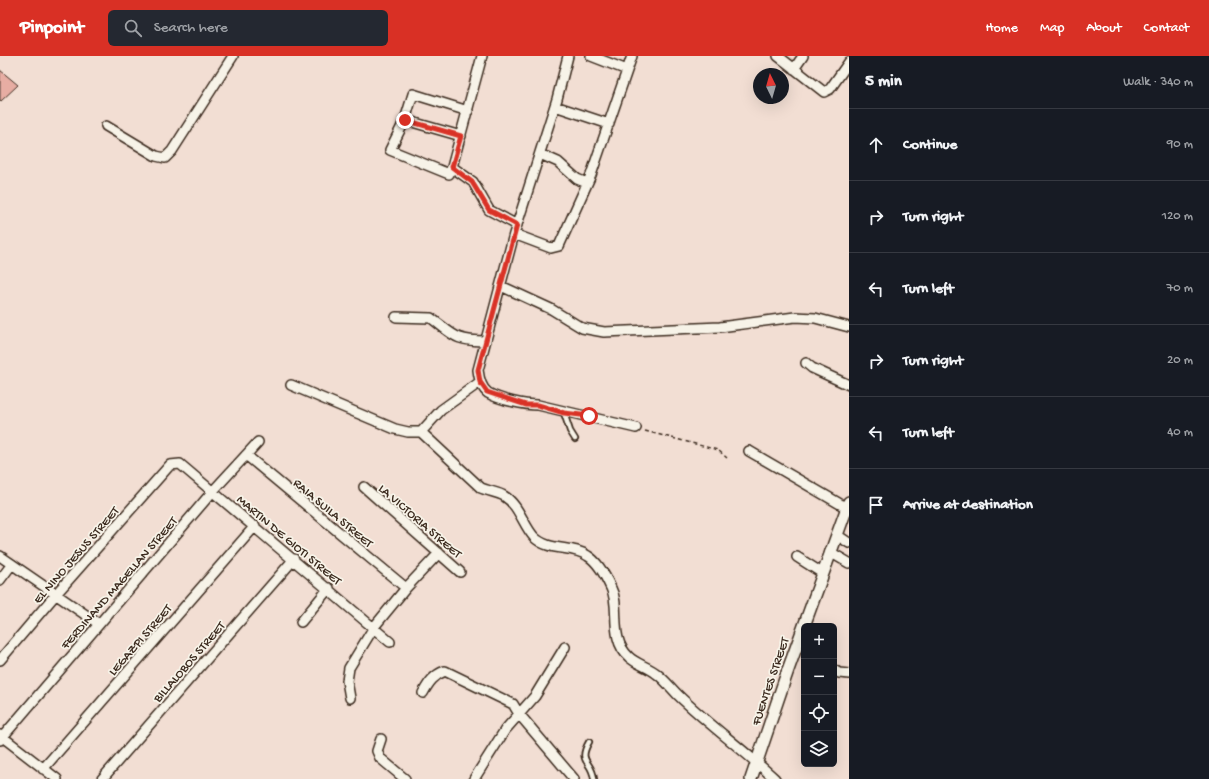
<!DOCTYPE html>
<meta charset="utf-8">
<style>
:root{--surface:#171b24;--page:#242831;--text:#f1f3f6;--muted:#9ea1a6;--line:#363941;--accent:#d93025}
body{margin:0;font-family:"Gochi Hand",sans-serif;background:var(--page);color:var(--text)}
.controls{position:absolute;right:12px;bottom:12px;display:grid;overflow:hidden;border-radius:6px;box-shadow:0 4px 16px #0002}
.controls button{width:36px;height:36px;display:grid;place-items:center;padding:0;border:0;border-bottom:1px solid var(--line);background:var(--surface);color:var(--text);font:20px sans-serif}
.compass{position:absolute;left:753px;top:12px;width:36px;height:36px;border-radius:50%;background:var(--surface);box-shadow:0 4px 16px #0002;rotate:355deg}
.stop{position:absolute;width:12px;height:12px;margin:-9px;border:3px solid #d93025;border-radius:50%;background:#fff}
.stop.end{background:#d93025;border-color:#fff;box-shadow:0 1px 4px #0008}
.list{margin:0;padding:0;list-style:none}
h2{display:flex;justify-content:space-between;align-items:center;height:52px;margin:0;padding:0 16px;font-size:17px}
h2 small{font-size:13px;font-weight:400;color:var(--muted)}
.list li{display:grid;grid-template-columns:26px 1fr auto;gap:12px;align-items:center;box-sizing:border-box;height:72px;padding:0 16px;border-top:1px solid var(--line)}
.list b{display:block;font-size:15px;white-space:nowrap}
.list em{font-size:13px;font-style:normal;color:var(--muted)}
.icon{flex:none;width:22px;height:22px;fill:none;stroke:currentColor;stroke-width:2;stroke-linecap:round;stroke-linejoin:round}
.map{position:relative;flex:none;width:849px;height:723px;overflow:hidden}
header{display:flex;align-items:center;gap:24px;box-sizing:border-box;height:56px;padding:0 20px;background:var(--accent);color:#fff}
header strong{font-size:19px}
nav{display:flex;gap:22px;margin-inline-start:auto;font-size:14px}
.search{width:280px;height:36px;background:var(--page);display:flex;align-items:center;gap:10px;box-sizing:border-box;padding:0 14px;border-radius:6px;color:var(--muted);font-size:15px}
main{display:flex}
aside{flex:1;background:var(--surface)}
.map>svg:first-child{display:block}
</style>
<header>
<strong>Pinpoint</strong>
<div class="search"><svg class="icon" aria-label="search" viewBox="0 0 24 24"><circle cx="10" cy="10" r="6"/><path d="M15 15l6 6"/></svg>Search here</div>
<nav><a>Home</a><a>Map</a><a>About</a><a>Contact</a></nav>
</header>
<main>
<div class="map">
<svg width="849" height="723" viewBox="0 0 849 723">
<rect width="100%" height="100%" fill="#f2ded3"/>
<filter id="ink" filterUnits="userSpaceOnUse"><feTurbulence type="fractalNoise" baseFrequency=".025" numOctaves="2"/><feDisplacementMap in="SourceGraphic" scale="8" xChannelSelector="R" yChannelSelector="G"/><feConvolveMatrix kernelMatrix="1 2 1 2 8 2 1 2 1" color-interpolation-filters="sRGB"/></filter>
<g filter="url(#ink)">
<path fill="#e7ada3" stroke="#3b2a1e" d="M0,14L18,29L0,46Z"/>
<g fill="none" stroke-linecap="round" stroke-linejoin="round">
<defs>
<path id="service" d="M564,357L570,375L575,383
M589,686C577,707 592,704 594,723"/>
<path id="minor" d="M482,0L452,111L473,126L489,154L517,169
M568,0L557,43L514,178L478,314C479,322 481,332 488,337C500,344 525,349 538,349L636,372
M591,0L627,14
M778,0L824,36L830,33L849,6
M794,13L803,0
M555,50L609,68
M405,64L390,94L449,118L452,111
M106,70L156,100L165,102L172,95L233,0
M461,80L405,64L413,38L468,55
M540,98L558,106L577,123L587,127
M514,178L551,192L559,190L591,119L632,0
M501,230L551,253L582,272L604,276L720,271L795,261L815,262L849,271
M396,261L431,262C454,279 454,285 486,285
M806,307L812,312L849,329
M291,329L395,373L408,376H421L441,354L480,326
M421,376L481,432C488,435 500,437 504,440C519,449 523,469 534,481C549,496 573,489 588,500C598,506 606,521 611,532C621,551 608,582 629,601C636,608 649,611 657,618C665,624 671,632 678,639C709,669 744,694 775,723
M749,395L847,452
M246,399L406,532
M364,431L460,516
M837,479L849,487
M830,496L849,507
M0,500L99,568
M797,501L822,517
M0,524L12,508
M301,566L329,532
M0,604L56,538L170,409L180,408L390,586
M834,614L839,617L849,618
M423,637C429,626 434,619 445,615L513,648L519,658L574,723
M350,642L347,625L349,612L374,571L406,532L439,497
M0,679L57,723
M381,683L377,695L380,702L405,723
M0,684L213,435L258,386
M43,713L255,470
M102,723L294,503
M474,723L505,674L535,640L565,591"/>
<path id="tertiary" d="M751,723L788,614L849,446"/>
</defs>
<use href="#service" stroke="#3b2a1e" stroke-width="8"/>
<use href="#minor" stroke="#3b2a1e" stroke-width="12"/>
<use href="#tertiary" stroke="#3b2a1e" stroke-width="14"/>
<path stroke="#3b2a1e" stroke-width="1.5" stroke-dasharray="4 3" stroke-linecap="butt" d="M645,375L718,394L727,402"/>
<use href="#service" stroke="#f7f3e8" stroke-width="4.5"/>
<use href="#minor" stroke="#f7f3e8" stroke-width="9"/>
<use href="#tertiary" stroke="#f7f3e8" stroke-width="11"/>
</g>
</g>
<g fill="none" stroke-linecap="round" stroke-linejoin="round" filter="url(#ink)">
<path stroke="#d93025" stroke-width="5" d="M405,64L461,80L452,111L472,126L489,154L517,169L478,314L480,326L487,336L526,349H538L564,357L589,360"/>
</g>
<g text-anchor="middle" stroke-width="3.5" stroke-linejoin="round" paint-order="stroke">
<g font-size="13" fill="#3b2a1e" stroke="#f7f3e8">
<text transform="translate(334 456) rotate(40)" y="5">RAIA SUILA STREET</text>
<text transform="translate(421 464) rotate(41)" y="5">LA VICTORIA STREET</text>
<text transform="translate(290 483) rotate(40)" y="5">MARTIN DE GIOTI STREET</text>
<text transform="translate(75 498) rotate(-49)" y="5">EL NINO JESUS STREET</text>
<text transform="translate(118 526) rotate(-49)" y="5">FERDINAND MAGELLAN STREET</text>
<text transform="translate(139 583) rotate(-49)" y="5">LEGAZPI STREET</text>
<text transform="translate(188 605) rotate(-49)" y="5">BILLALOBOS STREET</text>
<text transform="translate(769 625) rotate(-71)" y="5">FUENTES STREET</text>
</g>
</g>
</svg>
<div class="controls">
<button>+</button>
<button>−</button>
<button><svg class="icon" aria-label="locate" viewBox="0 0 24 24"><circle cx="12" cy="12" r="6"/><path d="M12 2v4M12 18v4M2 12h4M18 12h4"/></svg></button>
<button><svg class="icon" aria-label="layers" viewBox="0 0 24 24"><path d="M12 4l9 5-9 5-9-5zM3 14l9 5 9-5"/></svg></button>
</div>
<svg class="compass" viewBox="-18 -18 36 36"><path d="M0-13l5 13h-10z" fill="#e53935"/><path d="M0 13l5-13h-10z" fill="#9ea1a6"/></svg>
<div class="stop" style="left:589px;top:360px"></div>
<div class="stop end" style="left:405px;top:64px"></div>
</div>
<aside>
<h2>5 min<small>Walk · 340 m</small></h2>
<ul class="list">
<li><svg class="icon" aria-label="ahead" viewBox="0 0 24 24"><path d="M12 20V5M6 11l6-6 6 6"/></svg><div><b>Continue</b></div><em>90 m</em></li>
<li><svg class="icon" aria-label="right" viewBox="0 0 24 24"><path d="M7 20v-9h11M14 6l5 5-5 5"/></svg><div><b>Turn right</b></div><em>120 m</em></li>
<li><svg class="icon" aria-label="left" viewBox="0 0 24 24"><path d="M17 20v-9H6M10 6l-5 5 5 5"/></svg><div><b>Turn left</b></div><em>70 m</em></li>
<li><svg class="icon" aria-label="right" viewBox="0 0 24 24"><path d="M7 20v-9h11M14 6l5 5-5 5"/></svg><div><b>Turn right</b></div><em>20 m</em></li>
<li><svg class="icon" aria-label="left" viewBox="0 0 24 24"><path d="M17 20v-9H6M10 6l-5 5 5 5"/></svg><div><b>Turn left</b></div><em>40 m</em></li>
<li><svg class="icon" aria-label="arrive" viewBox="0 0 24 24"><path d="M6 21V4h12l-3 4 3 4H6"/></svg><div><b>Arrive at destination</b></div></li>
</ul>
</aside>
</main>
